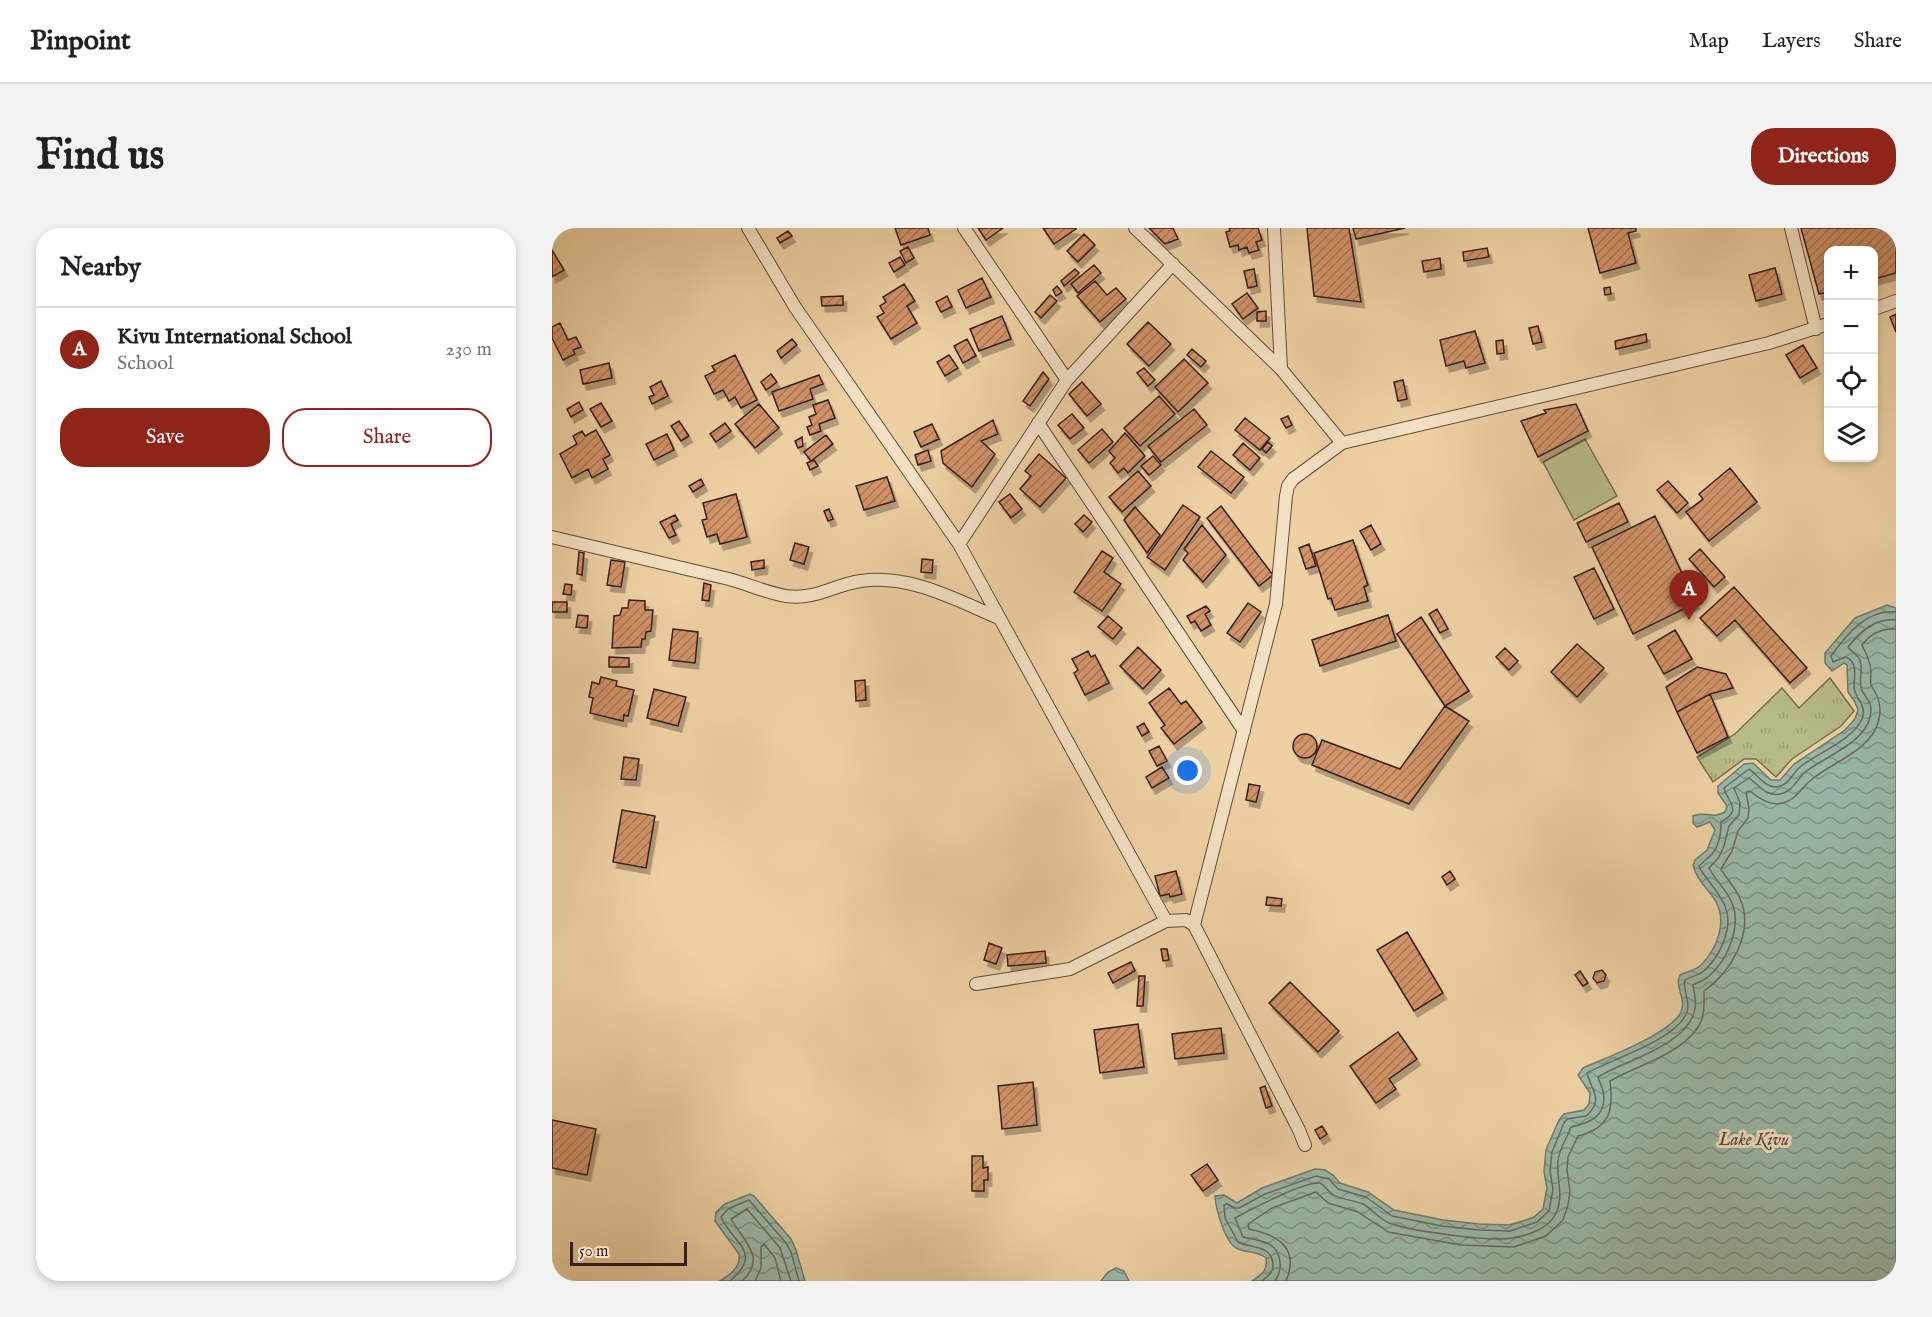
<!DOCTYPE html>
<meta charset="utf-8">
<style>
:root{--surface:#fff;--page:#f2f2f2;--text:#202124;--muted:#757577;--line:#e0e0e0;--accent:#8f2418}
body{margin:0;font-family:"IM FELL English",serif;background:var(--page);color:var(--text)}
.controls{position:absolute;right:18px;top:18px;display:grid;overflow:hidden;border-radius:12px;box-shadow:0 3px 9px #0003}
.controls button{width:54px;height:54px;display:grid;place-items:center;padding:0;border:0;border-bottom:2px solid var(--line);background:var(--surface);color:var(--text);font:30px sans-serif}
.scale{position:absolute;left:18px;bottom:15px;width:117px;box-sizing:border-box;padding-left:6px;border:3px solid #371e16;border-top:0;font-size:16px;line-height:21px;white-space:nowrap;color:#371e16;-webkit-text-stroke:4px #f4e1c3;paint-order:stroke}
.you{position:absolute;left:636px;top:543px;width:21px;height:21px;margin:-15px;border:4px solid #fff;border-radius:50%;background:#1a73e8;box-shadow:0 0 0 9px #1a73e833}
.badge{display:grid;place-items:center;width:39px;height:39px;border-radius:50%;background:var(--accent);color:#fff;font-size:20px;font-weight:700}
.pin{position:absolute;translate:-50% -50px;filter:drop-shadow(0 2px 3px #0008)}
.pin::after{content:'';position:absolute;top:32px;width:21px;height:18px;background:inherit;clip-path:polygon(0 0,100% 0,50% 100%)}
.list{margin:0;padding:0;list-style:none}
h2{display:flex;justify-content:space-between;align-items:center;height:78px;margin:0;padding:0 24px;font-size:26px}
h2 small{font-size:20px;font-weight:400;color:var(--muted)}
.list li{display:grid;grid-template-columns:39px 1fr auto;gap:18px;align-items:center;box-sizing:border-box;height:84px;padding:0 24px;border-top:2px solid var(--line)}
.list b{display:block;font-size:22px;white-space:nowrap}
.list p{margin:0;font-size:20px;white-space:nowrap;color:var(--muted)}
.list em{font-size:20px;font-style:normal;color:var(--muted)}
.actions{display:flex;gap:12px;padding:18px 24px}
.actions a{flex:1;padding:14px 0;border:2px solid var(--accent);border-radius:24px;text-align:center;font-size:21px;color:var(--accent)}
.actions .main{background:var(--accent);color:#fff}
.icon{flex:none;width:33px;height:33px;fill:none;stroke:currentColor;stroke-width:2;stroke-linecap:round;stroke-linejoin:round}
.map{position:relative;flex:none;width:1344px;height:1053px;overflow:hidden;border-radius:24px}
header{display:flex;align-items:center;gap:36px;box-sizing:border-box;height:84px;padding:0 30px;background:var(--surface);border-bottom:2px solid var(--line)}
header strong{font-size:28px}
nav{display:flex;gap:33px;margin-inline-start:auto;font-size:21px}
.intro{display:flex;align-items:center;justify-content:space-between;box-sizing:border-box;height:144px;padding:0 36px}
h1{margin:0;font-size:42px}
.button{padding:15px 27px;border-radius:24px;background:var(--accent);color:#fff;font-size:21px;font-weight:700}
main{display:flex;gap:36px;padding:0 36px}
aside{flex:1;background:var(--surface);border-radius:24px;box-shadow:0 3px 9px #0003}
.map>svg:first-child{display:block}
</style>
<header>
<strong>Pinpoint</strong>
<nav><a>Map</a><a>Layers</a><a>Share</a></nav>
</header>
<div class="intro"><h1>Find us</h1><a class="button">Directions</a></div>
<main>
<aside>
<h2>Nearby<small></small></h2>
<ul class="list">
<li><span class="badge">A</span><div><b>Kivu International School</b><p>School</p></div><em>230 m</em></li>
</ul>
<div class="actions"><a class="main">Save</a><a>Share</a></div>
</aside>
<div class="map">
<svg width="1344" height="1053" viewBox="0 0 1344 1053">
<defs>
<pattern id="grass-tufts" width="24" height="20" patternUnits="userSpaceOnUse" patternTransform="scale(1.5)"><rect width="24" height="20" fill="#b7bc86"/><path d="M3 7l-1-3M5 7V3M7 7l1-3M15 17l-1-3M17 17v-4M19 17l1-3" fill="none" stroke="#9ea173"/></pattern>
<pattern id="water-waves" width="16" height="10" patternUnits="userSpaceOnUse" patternTransform="scale(1.5)"><rect width="16" height="10" fill="#99b7a7"/><path d="M0 5q4-4 8 0t8 0" fill="none" stroke="#7e9487"/></pattern>
<pattern id="building-hatch" width="6" height="6" patternUnits="userSpaceOnUse" patternTransform="scale(1.5)"><rect width="6" height="6" fill="#d29368"/><path d="M-1 1l2-2M0 6l6-6M5 7l2-2" fill="none" stroke="#ab7755"/></pattern>
<filter id="shadow"><feDropShadow dx="3.5" dy="6" stdDeviation="0" flood-color="#0004"/></filter>
</defs>
<rect width="100%" height="100%" fill="#eed1a3"/>
<filter id="stains"><feTurbulence type="fractalNoise" baseFrequency=".00333" numOctaves="4"/><feColorMatrix values="0 0 0 0 .2 0 0 0 0 .09 0 0 0 0 .02 0 0 0 .5 -.17"/></filter>
<radialGradient id="worn" r=".72"><stop offset=".6" stop-color="#630" stop-opacity="0"/><stop offset="1" stop-color="#630" stop-opacity=".3"/></radialGradient>
<path fill="url(#grass-tufts)" stroke="#776d4e" stroke-width="1.5" d="M1278,450L1302,483L1289,498L1240,531L1224,549L1204,531H1192L1161,554L1145,529L1183,506L1230,460L1247,480Z"/>
<path fill="#b7bc86" stroke="#776d4e" stroke-width="1.5" d="M1033,211L1065,268L1022,292L991,234Z"/>
<path fill="url(#water-waves)" stroke="#727a6d" stroke-width="1.5" d="M1335,377L1344,380V1053H700C710,1046 716,1043 714,1030C706,1023 695,1025 686,1021C673,1016 664,981 663,968L672,967L685,975L710,960L763,941L773,942L781,947L788,955L816,964L842,982L891,992L927,996L957,997L971,993L982,989L991,981L995,960L992,944L994,922L1007,892L1012,886L1032,882L1037,876L1038,865L1026,847L1031,840C1054,830 1118,806 1129,784C1135,770 1122,760 1128,747C1135,743 1144,743 1149,737C1165,721 1176,693 1163,672C1156,661 1144,651 1141,637L1143,632L1155,622L1163,602L1158,594L1145,599L1141,595V588C1152,582 1159,592 1173,584L1175,578L1166,565V558L1192,536L1201,535L1219,552H1228L1242,536L1293,502L1303,491L1306,482L1303,474L1296,464L1295,437L1292,435L1280,443L1273,435V425L1303,390Z
M198,966L202,968L239,1011L244,1022L253,1053H168C179,1046 189,1039 187,1026L163,993L164,984L173,976Z
M564,1040L572,1043L577,1053H549L556,1044Z"/>
<g fill="none" stroke-linecap="round" stroke-linejoin="round">
<path stroke="#686a5e" stroke-width="1.5" d="M178,1053C212,1024 181,1016 169,989L176,981L197,972L234,1015L239,1024L247,1053
M190,1053C216,1030 190,1011 179,991L195,981L228,1020L239,1053
M203,1053L209,1040V1019L212,1016L223,1030L229,1053
M710,1053C716,1048 721,1045 721,1037C720,1016 699,1021 686,1014L673,990L672,977L675,976L683,980H687L713,966L764,948L777,951L786,961L814,969L840,988L890,998L927,1002L958,1003L985,994L997,983L1001,961L998,943L1000,924L1012,895L1015,891L1034,888C1053,872 1039,862 1035,845C1060,831 1125,812 1135,784C1139,772 1130,763 1133,752C1139,748 1147,748 1153,742C1168,728 1182,699 1173,678C1168,666 1158,655 1150,644L1147,638C1151,634 1155,631 1159,627C1167,619 1169,605 1169,594C1191,582 1176,575 1172,560L1197,541C1205,546 1213,559 1223,559C1236,559 1240,546 1248,539C1265,525 1301,512 1310,491C1316,476 1301,470 1302,457C1303,446 1305,432 1293,429L1281,434L1279,428C1295,406 1315,381 1344,384
M723,1053C727,1047 729,1042 728,1034C726,1013 708,1013 691,1009L683,990C698,982 751,954 767,955C773,956 775,963 780,966C789,972 802,972 811,976C820,981 827,991 837,995C859,1003 937,1014 960,1010C974,1008 996,1001 1003,987C1013,969 1004,951 1006,933C1007,921 1015,910 1019,899C1038,895 1056,888 1051,863C1050,858 1047,853 1046,849C1073,832 1138,817 1143,780C1145,772 1142,765 1141,757C1146,754 1152,753 1157,748C1175,733 1190,698 1180,675C1175,662 1163,652 1157,640L1167,629L1172,618L1177,598L1187,587L1188,575L1182,560L1197,550C1207,557 1214,569 1228,566C1240,564 1244,553 1252,545C1271,529 1313,515 1318,489C1322,472 1312,470 1309,460C1307,451 1311,441 1308,432C1305,425 1299,424 1296,419C1309,403 1323,390 1344,392
M734,1053C748,1020 726,1007 697,1001L696,996L720,980L764,964L776,975L806,984L836,1004L909,1017L962,1019L994,1008L1011,992L1016,977L1018,963L1015,942L1016,929L1026,908C1058,900 1062,882 1058,853C1085,837 1138,824 1150,791C1153,781 1152,772 1152,763C1178,745 1202,706 1189,673C1185,661 1175,652 1169,641L1180,623L1186,603L1196,590L1197,580L1194,564L1198,563C1208,571 1218,578 1231,575C1245,571 1249,560 1259,552C1280,534 1321,522 1327,491C1329,482 1328,473 1323,464C1323,464 1319,457 1319,457C1318,453 1319,447 1319,443C1318,432 1314,426 1310,417C1318,406 1330,400 1344,401"/>
</g>
<path fill="url(#building-hatch)" stroke="#371e16" stroke-width="1.5" filter="url(#shadow)" d="M343,0H376L378,7L349,17Z
M426,0H451L434,12Z
M491,0H523L524,1L502,16Z
M597,0H621L626,11L613,16Z
M677,0H706L710,12L704,14L707,22L697,25L695,19L687,22L686,17L678,19L674,4L678,3Z
M755,0H797L809,74L762,68Z
M801,0H853L804,11Z
M1036,0H1084V3L1076,5L1084,35L1048,45Z
M1249,0H1344V45L1322,51V22H1276V64L1267,66Z
M236,3L240,8L228,15L225,10Z
M532,6L543,17L526,34L515,23Z
M356,19L362,30L354,35L348,23Z
M935,20L937,29L912,33L911,24Z
M0,22L12,42L0,49Z
M348,29L353,37L342,44L337,35Z
M888,30L889,41L872,44L870,33Z
M542,37L549,45L526,65L519,56Z
M1223,40L1230,66L1204,73L1197,47Z
M523,41L527,45L512,58L509,53Z
M702,41L705,58L696,60L692,43Z
M430,50L439,69L414,80L406,62Z
M543,53L555,67L564,60L574,71L548,94L525,68Z
M352,56L363,73L355,78L365,95L339,111L325,89L332,85L328,78L334,74L331,69Z
M505,58L510,64L504,68L501,62Z
M1058,59L1059,66L1053,67L1052,60Z
M695,65L706,80L691,91L680,76Z
M498,67L505,73L489,90L483,84Z
M291,68V77L270,78L269,69Z
M395,68L400,79L389,84L384,74Z
M714,83V93H705V84Z
M1344,86V104L1338,89Z
M450,88L459,111L427,123L418,101Z
M596,94L619,116L597,138L575,116Z
M8,95L16,112L24,109L29,119L21,122L23,126L11,132L0,110V99Z
M986,98L990,114L981,116L977,100Z
M923,103L933,135L914,140L912,133L894,138L888,112Z
M1094,106L1095,114L1064,121L1063,113Z
M240,111L245,117L229,130L225,123Z
M415,111L424,128L411,135L402,118Z
M951,112L952,125L945,126L944,113Z
M1251,117L1265,140L1248,150L1234,127Z
M640,121L654,133L649,139L635,127Z
M183,127L205,172L189,180L183,169L177,173L171,162L162,166L153,148L163,143L160,138Z
M397,127L406,140L393,148L385,134Z
M632,131L656,155L626,184L603,159Z
M57,135L60,150L31,156L28,142Z
M592,140L603,152L596,158L585,145Z
M491,144L497,151L478,178L471,173Z
M219,146L225,154L214,162L209,154Z
M267,147L271,156L258,161L261,171L227,183L220,164Z
M851,152L855,171L846,173L842,154Z
M109,153L116,168L100,176L97,169L102,167L98,159Z
M530,154L549,176L535,188L517,166Z
M607,168L623,186L588,218L572,200Z
M276,172L283,190L267,196L269,203L258,207L255,199L260,197L257,189L264,186L261,177Z
M27,174L31,182L19,189L15,181Z
M49,175L60,193L49,199L38,181Z
M207,176L227,200L203,220L183,196Z
M1024,176L1036,203L986,229L969,193L994,185L992,182Z
M642,181L655,197L609,234L596,218Z
M520,186L532,200L518,211L506,197Z
M736,188L740,197L734,200L729,191Z
M693,190L718,210L708,222L683,202Z
M441,192L446,206L429,213L443,226L420,259L391,235L389,223Z
M127,193L137,208L129,213L119,198Z
M173,195L179,203L164,214L158,206Z
M380,196L387,211L369,219L362,204Z
M550,201L561,214L537,235L526,222Z
M44,202L58,227L51,231L56,241L40,250L36,241L20,250L8,226L25,216L21,208L30,203L33,208Z
M573,205L593,228L576,245L572,240L566,245L558,235L563,230L557,223Z
M115,206L122,222L102,232L94,216Z
M274,207L281,216L259,233L252,224Z
M250,209L251,218L246,220L243,213Z
M716,214L720,218L714,225L710,221Z
M691,215L708,230L698,242L681,227Z
M376,222L379,233L366,237L363,227Z
M659,223L692,249L679,265L646,239Z
M487,226L514,250L488,279L468,261L479,248L473,243Z
M601,228L609,237L597,247L589,238Z
M262,232L266,238L258,242L255,235Z
M1178,240L1205,274L1157,313L1134,284L1151,271L1147,266Z
M586,243L599,258L570,284L557,269Z
M335,249L343,273L312,282L304,258Z
M149,251L152,257L141,264L137,258Z
M1116,253L1136,275L1125,285L1105,262Z
M184,266L195,309L168,316L165,306L155,309L150,292L155,291L151,275Z
M458,266L470,281L459,290L447,274Z
M1067,275L1076,294L1034,314L1025,295Z
M631,277L648,289L613,342L595,329Z
M669,278L721,347L707,358L655,290Z
M583,279L608,307L595,325L572,292Z
M277,281L281,291L276,293L272,283Z
M123,287L126,292L119,296L124,307L117,310L108,294Z
M532,287L540,294L531,304L523,296Z
M1103,288L1144,375L1081,406L1040,319Z
M650,297L674,327L651,354L631,332L636,325L632,321Z
M819,297L829,316L819,322L808,303Z
M801,312L816,357L812,359L816,373L783,382L779,370L776,371L762,325Z
M243,315L257,319L252,336L238,332Z
M757,316L764,338L754,341L747,320Z
M1148,321L1173,349L1162,359L1137,331Z
M550,323L561,330L552,344L569,356L550,383L522,364Z
M27,324L32,325L30,347L25,346Z
M370,331L381,332L380,345L369,344Z
M59,332L73,334L69,359L55,357Z
M212,332V340L200,342L199,334Z
M1042,340L1062,381L1042,391L1022,349Z
M152,355L159,357L157,373L150,372Z
M13,356L20,357L19,367L11,366Z
M1182,359L1255,440L1238,455L1183,392L1165,408L1148,390Z
M77,372L93,373V382H101L99,403L94,404L93,411H90L89,419L60,420L62,388L68,387L70,380H76Z
M0,374H15V384H0Z
M696,375L709,384L688,414L675,405Z
M654,378L658,383L653,386L659,397L649,403L643,393L639,395L635,388Z
M885,381L896,401L888,405L877,386Z
M26,387L36,388L35,400L24,399Z
M836,387L844,413L768,438L760,412Z
M556,388L570,400L561,411L546,399Z
M869,389L917,463L893,478L845,406Z
M121,401L146,404L143,435L117,432Z
M1123,402L1140,431L1112,446L1096,418Z
M1025,416L1052,440L1025,469L999,444Z
M586,419L609,442L591,461L568,438Z
M953,420L966,433L957,442L944,429Z
M536,423L539,429L543,427L557,455L533,467L522,445L526,442L520,431Z
M57,429L77,430V439H57Z
M1145,439L1174,446L1181,460L1158,466L1125,484L1114,459Z
M49,449L65,453L64,458L82,462L76,488L72,487L71,493L38,485L41,470L37,469L40,454L47,456Z
M313,452L314,472L304,473L303,453Z
M617,460L629,476L634,473L650,494L622,516L609,500L613,497L597,475Z
M102,461L134,469L126,498L95,490Z
M1158,466L1176,509L1145,525L1125,484Z
M893,478L917,493L857,576L760,537L770,512L848,541Z
M592,495L597,504L590,508L585,499Z
M741 518a12 12 0 1 1 24 0a12 12 0 1 1-24 0Z
M607,518L615,533L605,538L597,523Z
M72,529L87,531L84,552L69,551Z
M610,539L617,550L600,560L594,549Z
M697,556L708,558L704,574L694,572Z
M70,582L103,588L94,640L61,634Z
M624,643L630,666L618,669L617,666L608,668L603,648Z
M898,643L903,651L895,657L890,649Z
M715,669L730,671L729,678L714,677Z
M855,704L891,765L862,783L825,722Z
M437,715L450,720L444,736L432,732Z
M609,721H615L617,732L611,733Z
M493,723L494,735L456,738L455,727Z
M579,734L583,743L561,755L556,745Z
M1050,742L1054,747L1052,753L1045,755L1041,750L1043,744Z
M1028,743L1036,755L1031,758L1023,747Z
M587,748H593L591,778H585Z
M738,754L787,803L766,824L717,775Z
M586,796L592,839L548,845L542,802Z
M669,800L672,825L623,831L620,806Z
M846,804L865,831L837,851L844,861L824,875L798,838Z
M481,854L485,897L450,901L446,858Z
M713,858L720,878L714,880L708,860Z
M0,892L44,901L35,947L0,940Z
M770,898L775,906L768,911L763,902Z
M420,928H431V940L436,939V952H432V963H420Z
M655,936L666,952L651,963L639,947Z"/>
<g fill="none" stroke-linecap="round" stroke-linejoin="round">
<defs>
<path id="street" d="M196,0L243,79L407,316L614,693
M412,0L515,152
M583,0L729,141L790,215
M722,0L729,141
M1239,0L1264,101
M1322,81L1344,73
M486,195L692,503
M0,309C59,323 118,337 177,351C196,356 215,365 234,368C264,372 281,357 309,353C358,346 404,372 447,390
M407,316L515,152L621,36
M642,697L724,376L734,268L736,258L741,251L790,215L1217,115L1276,96
M424,756L518,741L614,693L634,692L642,697L747,902L753,917"/>
</defs>
<use href="#street" stroke="#654b39" stroke-width="14"/>
<use href="#street" stroke="#f4e1c3" stroke-width="12"/>
</g>
<g text-anchor="middle" stroke-width="6" stroke-linejoin="round" paint-order="stroke">
<g font-size="18" font-style="italic" fill="#544c42" stroke="#f4e1c3">
<text x="1202" y="917">Lake Kivu</text>
</g>
</g>
<rect width="100%" height="100%" filter="url(#stains)"/>
<rect width="100%" height="100%" fill="url(#worn)"/>
</svg>
<div class="controls">
<button>+</button>
<button>−</button>
<button><svg class="icon" aria-label="locate" viewBox="0 0 24 24"><circle cx="12" cy="12" r="6"/><path d="M12 2v4M12 18v4M2 12h4M18 12h4"/></svg></button>
<button><svg class="icon" aria-label="layers" viewBox="0 0 24 24"><path d="M12 4l9 5-9 5-9-5zM3 14l9 5 9-5"/></svg></button>
</div>
<div class="scale">50 m</div>
<div class="you"></div>
<div class="pin badge" style="left:1137px;top:392px">A</div>
</div>
</main>
